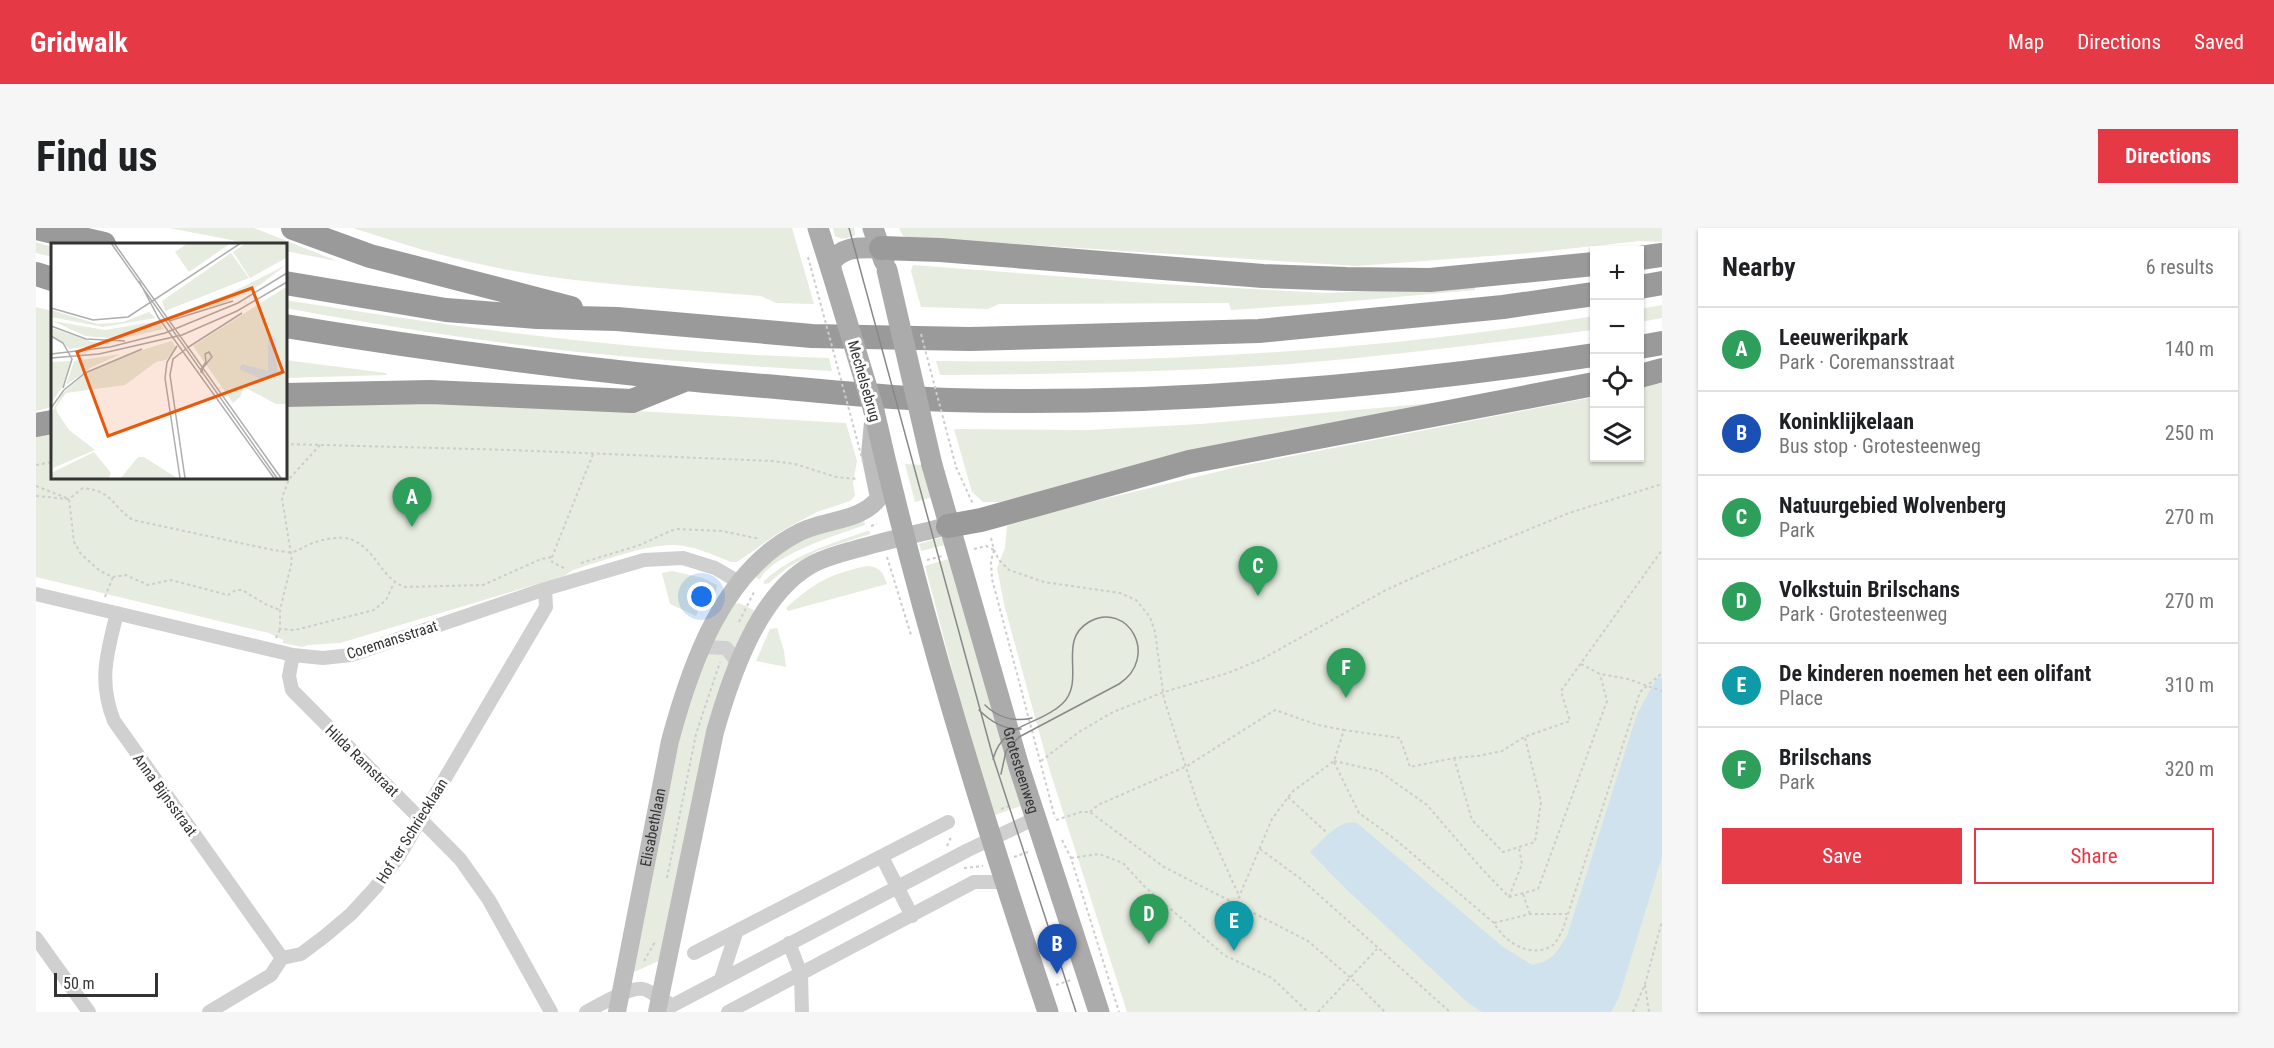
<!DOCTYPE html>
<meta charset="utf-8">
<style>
:root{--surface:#fff;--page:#f6f6f6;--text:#202124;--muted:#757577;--line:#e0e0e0;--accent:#e63946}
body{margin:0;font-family:"Roboto Condensed",sans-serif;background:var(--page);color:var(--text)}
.controls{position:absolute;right:18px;top:18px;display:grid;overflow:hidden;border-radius:0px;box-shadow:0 2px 4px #0004}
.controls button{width:54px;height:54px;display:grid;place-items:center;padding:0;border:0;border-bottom:2px solid var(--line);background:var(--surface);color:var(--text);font:30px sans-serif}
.scale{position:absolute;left:18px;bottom:15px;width:104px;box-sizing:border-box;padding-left:6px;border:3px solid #333;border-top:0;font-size:16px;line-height:21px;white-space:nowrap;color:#333;-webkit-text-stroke:4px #fff;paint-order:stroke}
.you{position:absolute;left:666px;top:369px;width:21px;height:21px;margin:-15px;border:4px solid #fff;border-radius:50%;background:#1a73e8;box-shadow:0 0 0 9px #1a73e833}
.badge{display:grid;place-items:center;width:39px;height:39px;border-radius:50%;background:var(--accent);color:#fff;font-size:20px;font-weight:700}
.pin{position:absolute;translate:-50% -50px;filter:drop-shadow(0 2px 3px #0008)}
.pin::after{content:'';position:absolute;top:32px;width:21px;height:18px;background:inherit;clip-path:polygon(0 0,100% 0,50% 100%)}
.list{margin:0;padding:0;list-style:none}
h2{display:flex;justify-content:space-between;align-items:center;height:78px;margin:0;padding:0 24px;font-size:26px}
h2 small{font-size:20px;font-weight:400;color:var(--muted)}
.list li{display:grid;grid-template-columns:39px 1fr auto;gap:18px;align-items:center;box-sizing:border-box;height:84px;padding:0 24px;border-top:2px solid var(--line)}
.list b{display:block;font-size:22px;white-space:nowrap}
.list p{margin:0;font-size:20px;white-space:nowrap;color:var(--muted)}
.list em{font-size:20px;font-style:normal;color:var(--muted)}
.actions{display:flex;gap:12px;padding:18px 24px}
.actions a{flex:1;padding:14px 0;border:2px solid var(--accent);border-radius:0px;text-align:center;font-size:21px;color:var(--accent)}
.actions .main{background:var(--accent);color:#fff}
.icon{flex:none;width:33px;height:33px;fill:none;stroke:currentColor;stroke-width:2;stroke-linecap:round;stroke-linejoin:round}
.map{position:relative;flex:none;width:1626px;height:784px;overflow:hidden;border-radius:0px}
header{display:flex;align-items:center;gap:36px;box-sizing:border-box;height:84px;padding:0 30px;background:var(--accent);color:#fff}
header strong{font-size:28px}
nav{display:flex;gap:33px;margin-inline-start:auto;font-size:21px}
.intro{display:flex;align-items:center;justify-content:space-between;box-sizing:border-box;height:144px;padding:0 36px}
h1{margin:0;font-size:42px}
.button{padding:15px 27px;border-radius:0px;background:var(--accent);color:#fff;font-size:21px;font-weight:700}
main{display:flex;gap:36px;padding:0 36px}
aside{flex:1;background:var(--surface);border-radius:0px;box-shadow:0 2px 4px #0004}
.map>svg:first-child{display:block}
</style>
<header>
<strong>Gridwalk</strong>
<nav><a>Map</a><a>Directions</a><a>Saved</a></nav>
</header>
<div class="intro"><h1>Find us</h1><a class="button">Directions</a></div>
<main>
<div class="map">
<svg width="1626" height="784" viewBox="0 0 1626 784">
<rect width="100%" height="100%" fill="#fff"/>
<path fill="#e6ecdf" d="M133,0H218L301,33L249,23V16H216Z
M317,0H756L778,76L740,75L725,68C638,60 548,57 462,40C412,30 365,16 317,0Z
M797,0H818L819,7C812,11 806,12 799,8Z
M863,0H1626V14L1604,13L1494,25L1321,38L871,9L867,8Z
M0,14L16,19V29L0,25Z
M877,37L1124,56L1290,65L1439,59V62L1283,76L1195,82L1193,75L963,76L952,81L885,79L875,43Z
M249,72C429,101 610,125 793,130L796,143C712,138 627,133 542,124C444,113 346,98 249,80Z
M1626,77V90L1604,94V81Z
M0,79L16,83V179L0,183Z
M1558,88V102L1548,103C1450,116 1352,128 1254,136C1137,144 1021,146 904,147L900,133C1120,136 1341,123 1558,88Z
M249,132L350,145L351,147L249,150Z
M1626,155V784H1091L1013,540L969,380L961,340L969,320L971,298L1018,283L1205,238L1558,169V230H1604V160Z
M387,171L810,195L821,233L817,255L819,268L814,273L781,284L744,304L701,334H695C677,327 657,317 637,317C607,317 567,333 537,342L528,348L304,415L272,417L266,419L247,415V412L233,405L0,349V208L16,204V249H249V173Z
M1408,174L1019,259L967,274H947L936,264L918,201L1052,202L1165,196Z
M869,236L888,237L895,262L894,270L879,274Z
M827,289L829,297C803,306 736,327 724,351L720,350L721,346L737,331L768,310Z
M831,303H834V306L781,323L751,340L733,355L728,356V353C756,327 795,316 831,303Z
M907,309L909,317L885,323L883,316Z
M912,331L985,578L959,587L925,476L889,338Z
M831,338C844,339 847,344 851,356L752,383L750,380C778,355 793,346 831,338Z
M636,343L667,350L681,357L679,368L671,381L665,378L660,388L634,376L626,345Z
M703,375L718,382V386L625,732L598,744L597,742L650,479L677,412L698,376Z
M741,400L748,423L750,439L720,433L734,401Z"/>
<path fill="#cfe2ee" d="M1621,450H1626V629L1583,769L1575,784H1446L1431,774L1308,659L1274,624C1285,614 1304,590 1321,595L1467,719L1496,737C1517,733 1520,725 1531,708L1601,486Z"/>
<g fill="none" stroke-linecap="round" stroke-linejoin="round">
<path stroke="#cdcdcd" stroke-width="2" stroke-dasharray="3 3" stroke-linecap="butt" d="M772,29L775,40
M249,216L476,222L736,233L759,236L800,249L822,251
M284,217L253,251L246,270L256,333L244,382V401L259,402L338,382L350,372L358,355
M0,237L16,234
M920,239L937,276
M0,258L33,271L38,314L45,326L64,343L77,349L90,347L112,357L135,352L192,367L200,362H206L231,377L244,382
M0,268L33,271L47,260C78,263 76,279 97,292L237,322C243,322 250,325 256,324C263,323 270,317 277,315C287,311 304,308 314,311C339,319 345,351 369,359L447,357L505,331L516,329
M835,298L841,296
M955,310L958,322L963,332L973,342L1008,354L1084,365L1100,372L1114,389L1119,404L1128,471L1162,577L1204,670
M938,321L950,318L958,322
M958,322L955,333L956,351L1019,590
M851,329L875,407
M891,332L906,328
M545,335L604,317L634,303L641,301L686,303L724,311
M528,340L516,334V329L557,226
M69,369L77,349
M703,394L718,364
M240,410L244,401
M1545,436L1564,446L1592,451L1626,463
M1418,530L1436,592L1467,624L1499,614L1505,574L1489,510
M1005,533L1043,504L1077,484L1128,464L1192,445L1226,431L1350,362L1394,342L1533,285L1626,256
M1298,533L1343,543L1391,577L1446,641L1473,669L1502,661L1571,473L1564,446
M1298,534L1323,585L1360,612L1458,695C1468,714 1496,732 1517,717C1521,714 1524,706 1527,701L1604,464L1626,445
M1252,569L1290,604
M965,581L976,577
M1054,584L1062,577L1151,538L1239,482L1282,497L1308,502
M1020,592L1045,584H1054L1128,639L1272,713L1316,751L1349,784
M1026,612L1035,630L1083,784
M911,618L916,607
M1224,621L1265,651L1414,784
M978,629L992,624
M1035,630L1063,626L1087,635L1108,658L1188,727L1236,750L1272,784
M928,640L947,638
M631,650L660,506L684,434
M1487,666L1494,686
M1473,669L1486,636L1483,620
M1200,676L1236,591L1256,564L1298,533L1308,502L1364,510L1374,539L1418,530L1442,528L1466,523L1488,509L1534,493L1525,463L1626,322
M1458,695L1494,686H1531
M608,733L619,714
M1020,757L1035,752
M1609,757L1613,784
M1282,784L1341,721
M1597,784L1609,756L1626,693"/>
<path stroke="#d0d0d0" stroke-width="14" d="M0,366L257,427L287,430L315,427L509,361L608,332L647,330L679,340L703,354
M81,385C71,425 62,453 78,493L246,730
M666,419L690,420L703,436
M257,427L253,448L256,462L424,631L453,672L515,784
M846,629L876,688
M0,710L53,784
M753,715L765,746L766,784
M658,725L912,594
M685,751L700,705
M173,784L235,747L246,730L265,726L289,708L315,686L339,660L363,628L385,591L510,379L509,361
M550,784C562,778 594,758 607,761C617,763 622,772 631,774
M624,784L932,622L1000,590
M692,784L938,654H969"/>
<g stroke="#bdbdbd" stroke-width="18">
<path id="s1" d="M581,784L634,513C655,435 687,342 764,304C790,291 824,294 843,270L834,226L837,194"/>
<path d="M621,784L679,504C695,448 722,367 775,337C791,328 810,324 828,319C856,311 884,305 912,298"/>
</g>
<g stroke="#ababab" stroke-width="21">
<path d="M782,0L795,41"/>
<path d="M837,0L848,33"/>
<path d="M794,35C808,17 824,20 845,20"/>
<path d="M838,183C884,387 946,587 1012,784"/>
<path id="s2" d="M896,237L983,539L1063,784"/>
</g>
<path stroke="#9a9a9a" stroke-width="24" d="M0,0L68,16
M257,0L334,28L535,80
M845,20L904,22L1227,48L1310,51L1394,52L1558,36
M1604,30L1626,27
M0,46L16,51
M249,55L410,82L501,89L581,91L776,108L934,111L1223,103L1467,79L1558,66
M1604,59L1626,55
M249,98C408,124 568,145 728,158C789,163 851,170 913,172C1128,178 1346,159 1558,127
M1604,119L1626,115
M1604,148L1626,142
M249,167L394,164L596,173L648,152
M0,197L16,194
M912,298L945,292L1153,234L1558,156"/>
<path stroke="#888" stroke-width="1.5" d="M813,0L957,529L1040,784
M949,477C962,490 979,494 996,490
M943,482C955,494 968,502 985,501
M957,531C967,494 1003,498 1026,476C1051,453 1020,413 1053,394C1092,372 1124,429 1083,456L983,509L970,523L965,546"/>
<path stroke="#cdcdcd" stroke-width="2" stroke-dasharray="3 3" stroke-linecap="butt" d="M775,40L827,234
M885,106L920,239"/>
<path stroke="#ababab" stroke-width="21" d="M795,41L838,183
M851,42L896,237"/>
</g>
<g text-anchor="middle" stroke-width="6" stroke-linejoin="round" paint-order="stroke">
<g font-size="15" fill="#333" stroke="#fff">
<text transform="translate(828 153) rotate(74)" y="5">Mechelsebrug</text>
<text transform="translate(356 412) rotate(-18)" y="5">Coremansstraat</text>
<text transform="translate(326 533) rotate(44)" y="5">Hilda Ramstraat</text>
<text dy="5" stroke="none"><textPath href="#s2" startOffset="318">Grotesteenweg</textPath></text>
<text transform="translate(129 567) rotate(54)" y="5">Anna Bijnsstraat</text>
<text dy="5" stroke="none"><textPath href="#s1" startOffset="188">Elisabethlaan</textPath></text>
<text transform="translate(376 603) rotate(-58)" y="5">Hof ter Schriecklaan</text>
</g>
</g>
<g transform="translate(15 15)">
<rect width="236" height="236" fill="#fff"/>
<path d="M137,0H180L138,29L124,9ZM195,0H235V15L199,35L182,9ZM180,10L198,35L114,68L111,58ZM235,22L209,42L170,61L118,74L180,50ZM235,44V161H225L193,144L189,154L182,160L142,103ZM0,67L47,81L72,79L98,69L105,75L52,84L0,74ZM2,78L54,87L107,78L113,86L68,96L34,93ZM0,85L42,99L60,100L19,106L0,92ZM121,98L125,105L115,117L105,119L74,142L15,150L5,164L6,169L18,187L44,207L2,225L0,171L11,151L32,132L74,112ZM70,111L41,124L15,142L23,118ZM20,118L13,141L0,161V119ZM43,209L60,230L58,235H0V230ZM87,214H93L126,235H70Z" fill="#e6ecdf"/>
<path d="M221,92L225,96L226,129L223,135L210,136L188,126L191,121L217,128V98Z" fill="#cfe2ee"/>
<path fill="none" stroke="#adadad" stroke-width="1.5" d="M60,0L226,235M63,0L230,235M88,38L107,74L223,235M0,65L42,77L77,74L190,0M118,78L182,58M0,83L35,96L74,98M0,93L12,100L21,116L12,145M126,103L116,119L114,135L129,235M136,105L191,70M0,111L59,104L114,90L187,60L236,30M0,115L48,111L131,92L186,68L236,39M150,130V126L155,119L154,111L158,109L161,114L151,126L152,131M0,165L13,147L34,130L91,106M134,235L119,132L122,116L135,106"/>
<path fill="#e8590c" fill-opacity="0.15" stroke="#e8590c" stroke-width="3" d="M201,45L232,129L57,193L26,109Z"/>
<rect width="236" height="236" fill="none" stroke="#333" stroke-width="3"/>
</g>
</svg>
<div class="controls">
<button>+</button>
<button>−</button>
<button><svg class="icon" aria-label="locate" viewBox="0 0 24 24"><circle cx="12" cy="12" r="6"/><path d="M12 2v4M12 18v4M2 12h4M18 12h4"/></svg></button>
<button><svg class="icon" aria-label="layers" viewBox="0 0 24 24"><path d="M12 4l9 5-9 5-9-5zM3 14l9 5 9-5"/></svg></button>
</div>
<div class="scale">50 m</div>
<div class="you"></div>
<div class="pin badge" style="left:376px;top:299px;background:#2e9e5b">A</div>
<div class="pin badge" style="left:1021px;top:746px;background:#1a4fb4">B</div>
<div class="pin badge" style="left:1222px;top:368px;background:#2e9e5b">C</div>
<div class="pin badge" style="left:1113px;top:716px;background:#2e9e5b">D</div>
<div class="pin badge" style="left:1198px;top:723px;background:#0f9aa8">E</div>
<div class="pin badge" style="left:1310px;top:470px;background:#2e9e5b">F</div>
</div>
<aside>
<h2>Nearby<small>6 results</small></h2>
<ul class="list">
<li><span class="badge" style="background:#2e9e5b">A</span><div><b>Leeuwerikpark</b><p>Park · Coremansstraat</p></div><em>140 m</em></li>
<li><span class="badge" style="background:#1a4fb4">B</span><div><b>Koninklijkelaan</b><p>Bus stop · Grotesteenweg</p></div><em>250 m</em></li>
<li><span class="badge" style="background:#2e9e5b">C</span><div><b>Natuurgebied Wolvenberg</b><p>Park</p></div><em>270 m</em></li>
<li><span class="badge" style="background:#2e9e5b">D</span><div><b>Volkstuin Brilschans</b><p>Park · Grotesteenweg</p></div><em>270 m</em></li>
<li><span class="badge" style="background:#0f9aa8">E</span><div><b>De kinderen noemen het een olifant</b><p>Place</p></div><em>310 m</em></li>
<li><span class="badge" style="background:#2e9e5b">F</span><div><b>Brilschans</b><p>Park</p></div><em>320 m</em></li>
</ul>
<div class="actions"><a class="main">Save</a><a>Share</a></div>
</aside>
</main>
